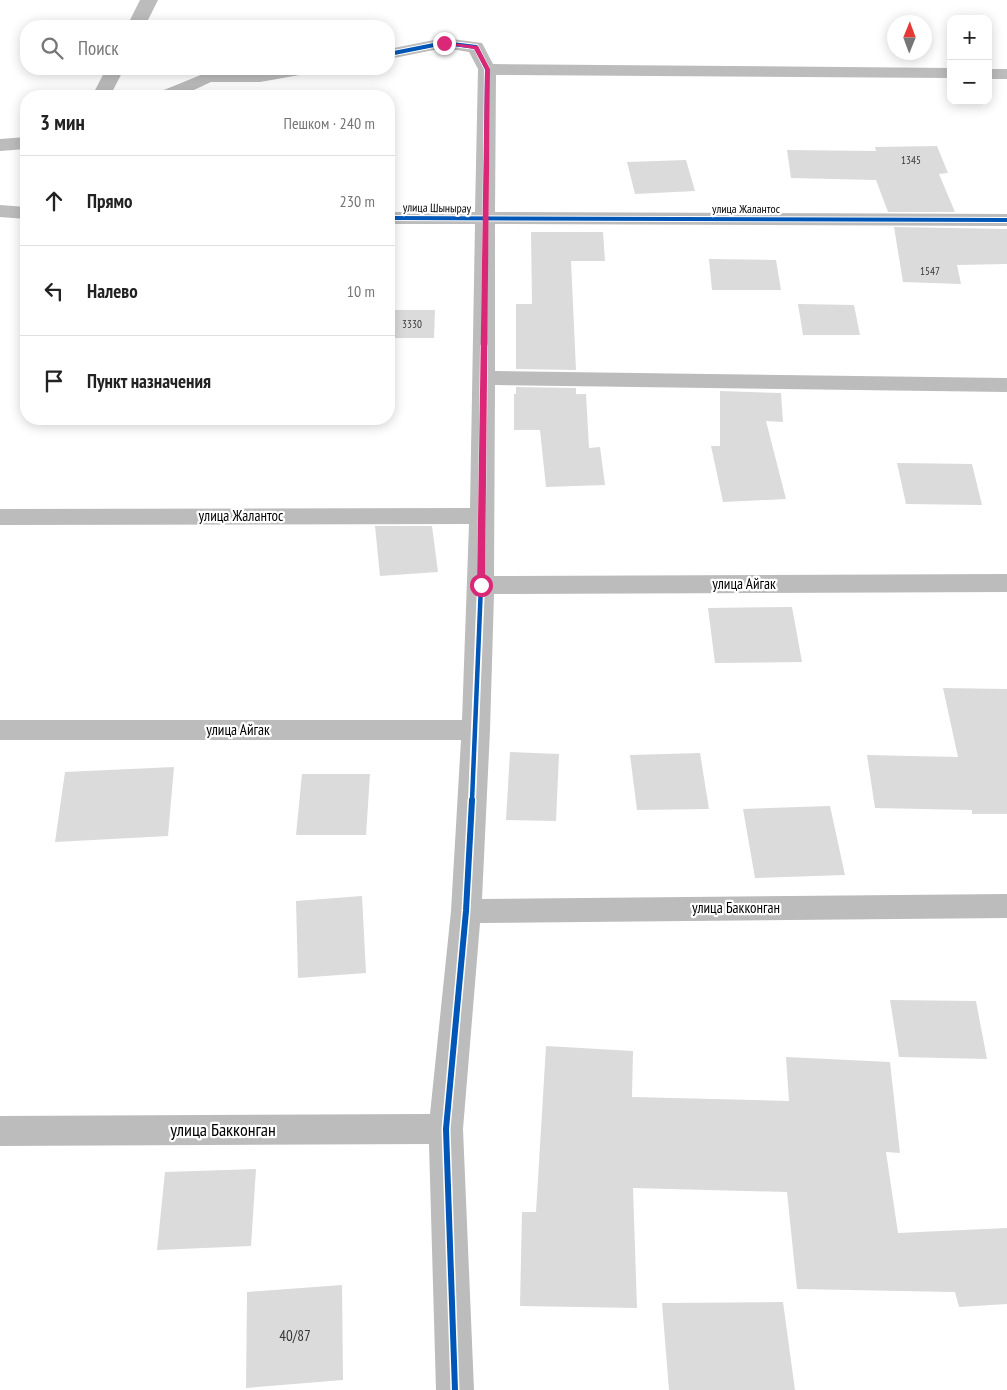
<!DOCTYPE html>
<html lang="ru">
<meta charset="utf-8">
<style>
:root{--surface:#fff;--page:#f6f6f6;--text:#222;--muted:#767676;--line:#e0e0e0}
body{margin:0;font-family:"PT Sans Narrow",sans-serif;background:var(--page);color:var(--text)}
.controls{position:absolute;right:15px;top:15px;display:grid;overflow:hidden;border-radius:10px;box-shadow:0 2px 12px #0003}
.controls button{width:45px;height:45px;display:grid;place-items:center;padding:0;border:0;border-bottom:1px solid var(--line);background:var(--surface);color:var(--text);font:25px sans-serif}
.compass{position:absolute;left:887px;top:15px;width:45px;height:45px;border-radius:50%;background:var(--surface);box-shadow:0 2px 12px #0003;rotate:1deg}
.stop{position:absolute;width:15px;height:15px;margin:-11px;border:4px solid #db2777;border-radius:50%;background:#fff}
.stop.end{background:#db2777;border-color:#fff;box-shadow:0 1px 5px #0008}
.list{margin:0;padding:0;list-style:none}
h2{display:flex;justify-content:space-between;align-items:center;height:65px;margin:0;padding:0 20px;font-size:21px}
h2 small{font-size:16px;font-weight:400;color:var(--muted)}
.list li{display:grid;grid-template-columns:32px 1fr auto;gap:15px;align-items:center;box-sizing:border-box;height:90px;padding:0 20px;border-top:1px solid var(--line)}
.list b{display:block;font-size:19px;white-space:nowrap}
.list em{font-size:16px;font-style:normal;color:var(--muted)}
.icon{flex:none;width:28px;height:28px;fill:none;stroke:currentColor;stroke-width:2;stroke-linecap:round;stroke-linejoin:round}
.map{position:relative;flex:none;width:1007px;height:1390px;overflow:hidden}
.search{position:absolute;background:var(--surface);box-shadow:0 2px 12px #0003;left:20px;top:20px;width:375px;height:55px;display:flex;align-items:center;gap:12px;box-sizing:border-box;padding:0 18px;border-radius:20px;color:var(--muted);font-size:19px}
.panel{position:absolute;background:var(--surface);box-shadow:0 2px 12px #0003;left:20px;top:90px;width:375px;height:335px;border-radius:20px}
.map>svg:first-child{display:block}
</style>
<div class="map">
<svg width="1007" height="1390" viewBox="0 0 1007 1390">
<rect width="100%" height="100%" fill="#fff"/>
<path fill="#dbdbdb" d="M937,146L948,173L939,174L955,212H888L876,180L791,178L787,150L876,151L875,147Z
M686,160L695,191L635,194L627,162Z
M894,227L1007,229V264L957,265L961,284L903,282Z
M531,232H603L605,261H571L576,370L516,369V304H532Z
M709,259L776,260L781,290H712Z
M798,304L854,305L860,335H803Z
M389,310H435L434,338H389Z
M516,387L576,388V394H586L589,448L600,447L605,485L546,487L540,430H514V394H516Z
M720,391L781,393L783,422L766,421L786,499L723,502L711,446H720Z
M897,463L972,464L982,505L906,504Z
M375,526H432L438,572L380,576Z
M792,607L802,662L715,663L708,608Z
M943,688L1007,689V814H972V810L875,808L867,755L958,757Z
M510,752L559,754L556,821L506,820Z
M700,753L709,809L637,810L630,755Z
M174,767L168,836L55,842L65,772Z
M302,774H370L366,835H296Z
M830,806L845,875L755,878L743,809Z
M362,896L366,973L298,978L296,901Z
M890,1000L976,1001L987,1059L899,1057Z
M546,1046L633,1051L632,1097L789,1101L786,1057L890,1062L900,1153L886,1152L898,1233L1007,1228V1304L959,1307L955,1292L797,1289L787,1192L633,1188L637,1308L520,1306L522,1212H536Z
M256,1169L251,1246L157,1250L165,1172Z
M342,1285L343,1380L246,1388L247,1292Z
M783,1302L795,1390H669L662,1303Z"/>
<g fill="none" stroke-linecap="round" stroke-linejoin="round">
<path fill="#bcbcbc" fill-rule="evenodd" d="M140,0H158L145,26H127Z
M444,38L482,43L493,64L951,68V78L496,75L495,212L1007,214V226L495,224V371L1007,378V392L495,385L494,576L1007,574V592L494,594L490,730L482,899L1007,894V918L480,923L463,1129L474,1390H436L429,1144L0,1146V1116L430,1114L451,911L461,740H0V720H462L469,524L0,525V509L470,508L475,224H389V212H475L478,69L469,52L444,48L389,59V49Z
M106,69H124L110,96H92Z
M276,69H314L311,73L260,82H211L181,96H157L159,92L208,72H260Z
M988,69H1007V79H988Z
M26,137V149L0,151V139Z
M0,205L26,207V219L0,217Z"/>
<defs>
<path id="cycleway-far2" d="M389,54L444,43L476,47L487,69L484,349
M389,218L1007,220"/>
<path id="cycleway-far1" d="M472,801L481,585L484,347"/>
<path id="cycleway" d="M455,1390L446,1129L466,911L472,800"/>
</defs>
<use href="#cycleway-far2" stroke="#fff" stroke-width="6"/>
<use href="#cycleway-far1" stroke="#fff" stroke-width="8"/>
<use href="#cycleway" stroke="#fff" stroke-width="9"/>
<use href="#cycleway-far2" stroke="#0057b8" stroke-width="4"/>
<use href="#cycleway-far1" stroke="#0057b8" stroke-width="4.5"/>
<use href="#cycleway" stroke="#0057b8" stroke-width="6"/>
</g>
<path fill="#db2777" d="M442,42L478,46L490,69L485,585L481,588L477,585L485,69L474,49L444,44Z"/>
<g text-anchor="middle" stroke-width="4.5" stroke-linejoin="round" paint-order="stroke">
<g font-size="11" fill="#373737">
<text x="911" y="164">1345</text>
<text x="930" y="275">1547</text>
<text x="412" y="328">3330</text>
</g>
<g font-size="12" fill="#000" stroke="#fff">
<text transform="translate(437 208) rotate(1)" y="4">улица Шынырау</text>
<text x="746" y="213">улица Жалантос</text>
</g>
<g font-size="15" fill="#000" stroke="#fff">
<text x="241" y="521">улица Жалантос</text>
<text x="744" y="589">улица Айгак</text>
<text x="238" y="735">улица Айгак</text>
<text x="736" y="913">улица Бакконган</text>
</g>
<g font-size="15" fill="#373737">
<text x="295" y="1341">40/87</text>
</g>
<g font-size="18" fill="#000" stroke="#fff">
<text x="223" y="1136">улица Бакконган</text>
</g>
</g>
</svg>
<div class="controls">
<button>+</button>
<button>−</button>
</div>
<svg class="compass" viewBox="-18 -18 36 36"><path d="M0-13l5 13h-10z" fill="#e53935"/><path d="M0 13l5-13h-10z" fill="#767676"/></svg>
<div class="stop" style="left:481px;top:585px"></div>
<div class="stop end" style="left:444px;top:43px"></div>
<div class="search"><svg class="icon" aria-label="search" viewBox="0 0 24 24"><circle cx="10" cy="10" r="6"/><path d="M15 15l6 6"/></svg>Поиск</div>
<section class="panel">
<h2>3 мин<small>Пешком · 240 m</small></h2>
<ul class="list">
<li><svg class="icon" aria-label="ahead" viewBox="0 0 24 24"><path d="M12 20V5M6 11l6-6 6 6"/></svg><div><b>Прямо</b></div><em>230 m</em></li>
<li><svg class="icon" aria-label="left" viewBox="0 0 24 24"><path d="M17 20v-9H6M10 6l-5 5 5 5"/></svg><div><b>Налево</b></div><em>10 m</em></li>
<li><svg class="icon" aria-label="arrive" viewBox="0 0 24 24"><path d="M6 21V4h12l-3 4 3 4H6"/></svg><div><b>Пункт назначения</b></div></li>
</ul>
</section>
</div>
